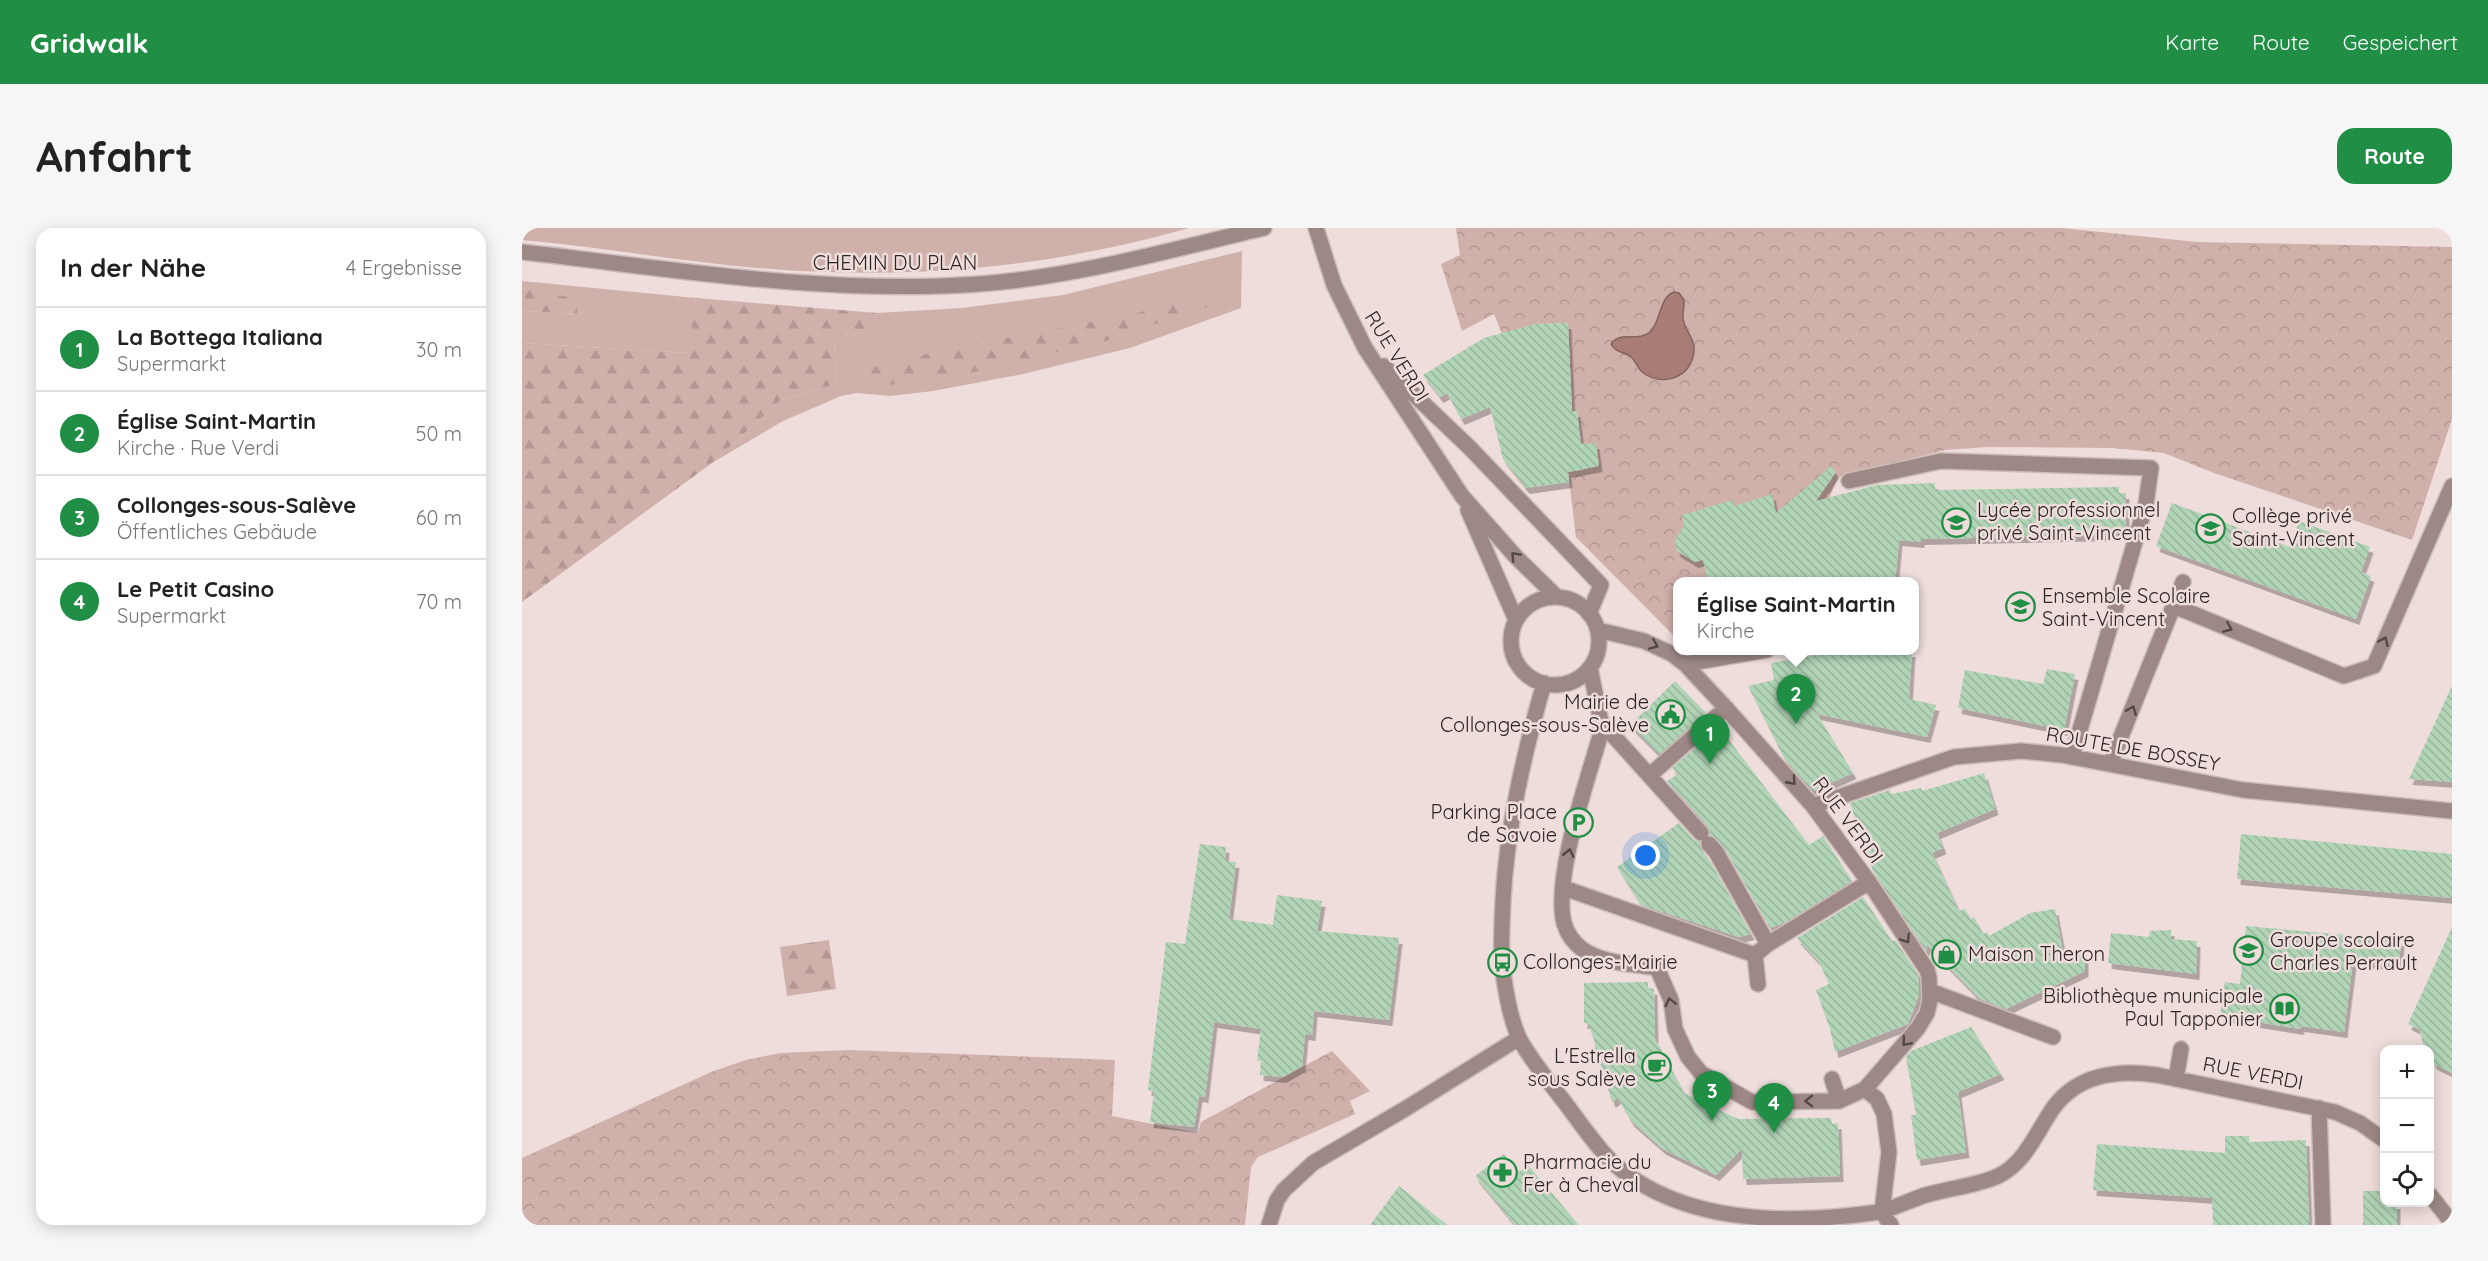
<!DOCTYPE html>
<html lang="de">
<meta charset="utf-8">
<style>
:root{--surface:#fff;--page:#f6f6f6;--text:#222;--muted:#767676;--line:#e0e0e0;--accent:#218e46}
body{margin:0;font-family:Quicksand,sans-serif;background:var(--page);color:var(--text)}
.controls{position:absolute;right:18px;bottom:18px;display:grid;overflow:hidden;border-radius:12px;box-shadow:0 3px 15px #0003}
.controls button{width:54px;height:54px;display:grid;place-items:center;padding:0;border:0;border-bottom:2px solid var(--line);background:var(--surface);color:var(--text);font:30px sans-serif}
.you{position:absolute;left:1124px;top:628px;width:21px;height:21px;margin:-15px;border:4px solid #fff;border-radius:50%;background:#1a73e8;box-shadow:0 0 0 9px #1a73e833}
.badge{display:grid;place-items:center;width:39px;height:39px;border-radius:50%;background:var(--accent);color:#fff;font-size:20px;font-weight:700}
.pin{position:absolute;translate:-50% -50px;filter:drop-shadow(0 2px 3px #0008)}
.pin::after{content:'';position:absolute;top:32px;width:21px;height:18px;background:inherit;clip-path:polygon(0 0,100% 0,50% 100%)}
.popup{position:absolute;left:1151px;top:349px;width:246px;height:78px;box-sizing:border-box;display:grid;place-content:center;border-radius:12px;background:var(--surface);filter:drop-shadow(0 2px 4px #0005);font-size:20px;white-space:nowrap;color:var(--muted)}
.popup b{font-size:22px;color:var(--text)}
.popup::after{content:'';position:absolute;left:50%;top:100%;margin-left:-12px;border:12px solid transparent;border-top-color:var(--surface)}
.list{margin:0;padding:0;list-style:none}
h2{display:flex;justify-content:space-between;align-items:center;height:78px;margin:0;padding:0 24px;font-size:26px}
h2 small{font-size:20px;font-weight:400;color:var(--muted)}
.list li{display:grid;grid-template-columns:39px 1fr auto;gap:18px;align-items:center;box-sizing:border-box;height:84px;padding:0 24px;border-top:2px solid var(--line)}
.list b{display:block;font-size:22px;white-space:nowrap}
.list p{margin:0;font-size:20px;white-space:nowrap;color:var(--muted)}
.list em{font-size:20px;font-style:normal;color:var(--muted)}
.icon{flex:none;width:33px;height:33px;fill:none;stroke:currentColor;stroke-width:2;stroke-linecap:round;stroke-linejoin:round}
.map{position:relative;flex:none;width:1930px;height:997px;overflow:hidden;border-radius:18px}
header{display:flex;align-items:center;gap:36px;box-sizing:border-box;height:84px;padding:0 30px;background:var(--accent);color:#fff}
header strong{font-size:28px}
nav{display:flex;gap:33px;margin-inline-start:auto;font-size:21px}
.intro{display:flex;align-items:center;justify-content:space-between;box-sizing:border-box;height:144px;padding:0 36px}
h1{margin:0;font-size:42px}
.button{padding:15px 27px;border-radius:18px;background:var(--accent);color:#fff;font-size:21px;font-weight:700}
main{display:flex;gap:36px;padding:0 36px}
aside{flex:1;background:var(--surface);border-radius:18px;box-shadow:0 3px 15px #0003}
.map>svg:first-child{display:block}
</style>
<header>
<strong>Gridwalk</strong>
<nav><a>Karte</a><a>Route</a><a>Gespeichert</a></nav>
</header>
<div class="intro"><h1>Anfahrt</h1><a class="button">Route</a></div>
<main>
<aside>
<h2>In der Nähe<small>4 Ergebnisse</small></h2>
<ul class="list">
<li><span class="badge">1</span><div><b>La Bottega Italiana</b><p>Supermarkt</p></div><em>30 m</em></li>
<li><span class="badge">2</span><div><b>Église Saint-Martin</b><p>Kirche · Rue Verdi</p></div><em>50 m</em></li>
<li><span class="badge">3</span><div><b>Collonges-sous-Salève</b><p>Öffentliches Gebäude</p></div><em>60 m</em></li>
<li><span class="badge">4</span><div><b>Le Petit Casino</b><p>Supermarkt</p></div><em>70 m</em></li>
</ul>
</aside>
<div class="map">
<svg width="1930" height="997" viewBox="0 0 1930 997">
<defs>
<pattern id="forest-firs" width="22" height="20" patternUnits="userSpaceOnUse" patternTransform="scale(1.5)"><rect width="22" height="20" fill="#cfb0ab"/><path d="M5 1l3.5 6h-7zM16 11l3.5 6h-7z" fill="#b29793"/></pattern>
<pattern id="park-crowns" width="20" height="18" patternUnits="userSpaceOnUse" patternTransform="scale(1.5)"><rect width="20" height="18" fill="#cfb0ab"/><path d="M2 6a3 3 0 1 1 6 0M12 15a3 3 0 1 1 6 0" fill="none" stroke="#b29793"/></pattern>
<pattern id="building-back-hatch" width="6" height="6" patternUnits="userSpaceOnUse" patternTransform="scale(1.5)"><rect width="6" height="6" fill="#b1d4b7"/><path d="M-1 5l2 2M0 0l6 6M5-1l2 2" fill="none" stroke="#98b69d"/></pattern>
<filter id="shadow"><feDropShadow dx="3.5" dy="6" stdDeviation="0" flood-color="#0004"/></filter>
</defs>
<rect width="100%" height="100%" fill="#eeddda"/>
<path fill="#cfb0ab" d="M0,0H667C531,39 390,52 249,41C165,35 83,19 0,12Z
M720,23L719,80L608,120L501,146L411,163L368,168L335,165L319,168L261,193L190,235L259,172L314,156L312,110L351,102L355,85L440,80L541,67Z
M0,53L174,70L167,125L0,115V83L54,86L56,72L0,60Z"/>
<path fill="url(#forest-firs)" d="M0,60L56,71L55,86L0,83Z
M691,65L694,76L583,113L439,147L352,159L345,141L421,122L611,86Z
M174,70L355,85L352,102L312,110L314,156L259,172L190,235L0,374V115L166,125Z
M307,712L314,761L265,768L258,719Z"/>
<path fill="url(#park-crowns)" d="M934,0H1540L1675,14L1930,19V191L1890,312L1692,245L1642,225L1591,220L1465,219L1423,222L1325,247L1316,249L1280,335L1258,353L1156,354L1155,409L1150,406L1054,309L1046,244L1062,242L1055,183L1050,184L1046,95L1013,96L1001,102L980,106L972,86L940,103L919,36L938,27Z
M327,822L593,832L590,888L676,905L679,894L810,823L848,863L828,873L833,886L736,929L729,939L723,997H0V930L189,844L224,832L258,825Z"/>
<path fill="#a97d76" stroke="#83635d" stroke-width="1.5" d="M1152,64L1157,65L1162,72C1163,79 1160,84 1161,90C1162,104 1176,111 1171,129C1164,153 1136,158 1119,143C1115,138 1113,132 1108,128C1101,124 1093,124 1089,116C1096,103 1116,114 1128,104C1139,94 1137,69 1152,64Z"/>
<path fill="url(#building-back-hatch)" filter="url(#shadow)" d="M1046,95L1050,184L1055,183L1059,216L1074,215L1077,238L1046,244L1047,254L1004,260L981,231L968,179L939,191L925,165L918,169L901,147L962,110L1013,96Z
M1309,238L1314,244L1294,273L1355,257L1413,255V262L1597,259V265H1604V307L1595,303V307L1399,311V314L1377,312L1373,354H1186L1181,332L1173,334L1155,323L1153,312L1162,297L1160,287L1210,272L1212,278L1250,266L1254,285Z
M1650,275L1768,319L1777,293L1848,319L1839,344L1849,348L1834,391L1634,318Z
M1293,423H1390L1387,471L1414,477L1405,509L1295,486L1331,545L1291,563L1262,530L1226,458L1252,452L1249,435L1293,427Z
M1525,441L1553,446L1542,502L1436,480L1443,442L1521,456Z
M1153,453L1184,485L1137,526L1108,497Z
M1930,458V554L1887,551Z
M1197,499L1287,617L1301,608L1330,653L1262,695L1248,700L1202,619L1188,607L1186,598L1145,553L1156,546L1150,540Z
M1462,545L1473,581L1415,605L1421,620L1410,625L1437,683L1443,681L1448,691L1452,689L1461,706L1465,704L1467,708L1508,685L1533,681L1541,724H1563V743L1484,781L1458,771L1405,717L1404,723L1351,643L1328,575L1368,562L1369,566L1399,560L1400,563Z
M1157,595L1172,612L1178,614L1179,622L1186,630L1229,706L1217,709L1119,677L1095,639Z
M1719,606L1930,626V670L1715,651Z
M678,616L704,619L703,633L714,634L707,691L751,697L755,667L800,673L795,703L877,710L867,792L792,783L790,807L783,806L780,838L761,849L738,847L739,833H735L739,801L692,794L683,869L677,868L672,899L628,894L632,863L626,862L644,714L663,716Z
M1341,669L1370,713L1373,712L1396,746L1397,767L1386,796L1313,824L1308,801L1294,762L1307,756L1297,734L1275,710Z
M1724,698L1879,712L1877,737L1831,733L1822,804L1779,798L1778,801L1698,788L1703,754L1718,756Z
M1930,699V845L1912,836L1908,829V822L1902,820L1898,802L1886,796Z
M1649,702V711L1675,713L1674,746L1586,735L1589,705L1627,709L1628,703Z
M1126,754V760L1132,761L1133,811L1162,865L1216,891L1309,890L1310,896L1316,895L1318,948L1221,951L1220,921L1194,947L1141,921L1109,893L1096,870L1090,874L1080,840L1073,825V815L1066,795H1062V755Z
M1449,799L1479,846L1436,864L1444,924L1395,932L1389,887H1394L1384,829L1389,823Z
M1703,908H1727V914L1784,912L1787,997H1691L1690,970L1571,962L1575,916L1703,925Z
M982,926L997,944L1006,937L1057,997H993L953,948Z
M877,958L925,997H848Z
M1841,963H1863V975H1875V997H1841Z"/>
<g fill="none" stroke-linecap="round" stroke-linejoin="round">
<defs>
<path id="minor" d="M794,0L812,57L843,120L940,268L995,330L1035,369
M0,24C152,41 303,67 457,56C554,49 648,22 742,0
M862,138L948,220L1079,357L1067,386
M1327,253L1419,233L1629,240L1624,276L1550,529
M946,282L994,392
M989 413a44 44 0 1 1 88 0a44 44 0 1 1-88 0Z
M1652,378L1822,448L1852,438L1930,258
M1163,436L1245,422
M1068,440L1079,494L1078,508C1065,554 1031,650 1042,695C1045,705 1052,715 1060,721C1079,735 1111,736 1135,740L1149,772L1153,801L1166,829L1179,845L1230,874L1317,873L1343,861L1396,800L1405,785L1408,772L1407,749L1405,742L1347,654L1291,578L1204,480L1163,436L1150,426L1122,413L1076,402
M1022,455C1002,526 985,598 981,672C980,698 978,725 982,751C985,771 989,794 998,812C1011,835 1028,855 1044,876C1059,896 1073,917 1090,934C1159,997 1267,997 1357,984C1373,980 1388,972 1404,967C1428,960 1454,958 1476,948C1501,936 1512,910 1526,888C1550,847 1592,841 1635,847L1813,884L1838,895L1862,912
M1079,494L1179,605
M1588,536L1661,354
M1128,547L1204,480
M1291,578L1432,529L1499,523L1540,527L1721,562L1930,583
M1187,616L1194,624L1246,716
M1042,660L1233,727L1246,716L1347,654
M1233,727L1236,756
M1408,763L1531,809
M1310,851L1317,873
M1654,851L1659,821
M1343,861L1355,871L1362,886L1367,924L1360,984L1369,997
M1797,880L1801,997
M1908,967L1930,995
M747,997L755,972L762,962L791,935L883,881L997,810"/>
</defs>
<use href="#minor" stroke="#cbbcb9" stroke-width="18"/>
<use href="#minor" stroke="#9d8885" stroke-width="15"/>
</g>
<defs><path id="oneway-chevron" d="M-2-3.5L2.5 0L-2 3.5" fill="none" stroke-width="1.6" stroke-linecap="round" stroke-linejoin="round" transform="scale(1.5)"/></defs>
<g stroke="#534846">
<use href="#oneway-chevron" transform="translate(993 328) rotate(-133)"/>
<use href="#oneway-chevron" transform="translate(1706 400) rotate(23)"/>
<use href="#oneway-chevron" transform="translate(1862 413) rotate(-66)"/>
<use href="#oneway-chevron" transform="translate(1132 417) rotate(23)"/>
<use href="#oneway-chevron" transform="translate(1610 482) rotate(-68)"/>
<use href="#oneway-chevron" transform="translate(1270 553) rotate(48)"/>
<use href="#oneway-chevron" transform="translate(1047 625) rotate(-77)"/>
<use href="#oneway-chevron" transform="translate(1384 711) rotate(57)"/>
<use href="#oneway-chevron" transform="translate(1148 774) rotate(-104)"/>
<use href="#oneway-chevron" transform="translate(1384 814) rotate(131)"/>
<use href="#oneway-chevron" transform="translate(1287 873) rotate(179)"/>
</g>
<defs>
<symbol id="school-ring" viewBox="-11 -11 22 22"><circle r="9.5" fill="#eeddda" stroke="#218e46" stroke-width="1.5"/><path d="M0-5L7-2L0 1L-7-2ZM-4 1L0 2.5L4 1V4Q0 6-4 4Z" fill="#218e46"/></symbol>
<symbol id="civic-ring" viewBox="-11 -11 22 22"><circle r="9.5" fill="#eeddda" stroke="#218e46" stroke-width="1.5"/><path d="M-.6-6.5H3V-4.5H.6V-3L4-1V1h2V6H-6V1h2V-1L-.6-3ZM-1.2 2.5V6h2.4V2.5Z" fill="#218e46"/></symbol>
<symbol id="parking-ring" viewBox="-11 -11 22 22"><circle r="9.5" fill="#eeddda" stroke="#218e46" stroke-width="1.5"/><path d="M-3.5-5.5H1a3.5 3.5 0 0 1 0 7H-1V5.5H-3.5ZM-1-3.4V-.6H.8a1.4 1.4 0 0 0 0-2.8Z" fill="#218e46"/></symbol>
<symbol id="shop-ring" viewBox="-11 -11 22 22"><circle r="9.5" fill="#eeddda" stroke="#218e46" stroke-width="1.5"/><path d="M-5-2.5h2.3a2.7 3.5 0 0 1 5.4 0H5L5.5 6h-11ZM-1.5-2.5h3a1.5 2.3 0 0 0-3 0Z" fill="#218e46"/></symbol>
<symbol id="bus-ring" viewBox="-11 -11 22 22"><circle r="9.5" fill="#eeddda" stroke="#218e46" stroke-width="1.5"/><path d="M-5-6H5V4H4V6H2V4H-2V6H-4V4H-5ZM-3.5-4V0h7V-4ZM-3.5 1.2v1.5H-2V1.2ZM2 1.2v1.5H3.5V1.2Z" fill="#218e46"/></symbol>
<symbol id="library-ring" viewBox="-11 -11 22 22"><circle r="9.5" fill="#eeddda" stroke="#218e46" stroke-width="1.5"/><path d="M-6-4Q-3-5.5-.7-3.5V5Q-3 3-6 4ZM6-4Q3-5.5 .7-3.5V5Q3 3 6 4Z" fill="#218e46"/></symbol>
<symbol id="cafe-ring" viewBox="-11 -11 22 22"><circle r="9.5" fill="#eeddda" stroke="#218e46" stroke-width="1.5"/><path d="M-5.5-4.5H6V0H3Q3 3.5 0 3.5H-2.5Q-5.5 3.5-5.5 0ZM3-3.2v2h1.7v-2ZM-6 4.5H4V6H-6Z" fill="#218e46"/></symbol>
<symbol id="pharmacy-ring" viewBox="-11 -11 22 22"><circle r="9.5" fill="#eeddda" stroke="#218e46" stroke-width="1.5"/><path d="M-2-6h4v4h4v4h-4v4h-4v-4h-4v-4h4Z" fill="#218e46"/></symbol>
</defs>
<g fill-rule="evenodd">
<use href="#school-ring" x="1418" y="278" width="33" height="33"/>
<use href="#school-ring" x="1672" y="284" width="33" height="33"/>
<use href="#school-ring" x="1482" y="362" width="33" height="33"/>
<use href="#civic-ring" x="1132" y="470" width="33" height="33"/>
<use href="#parking-ring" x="1040" y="578" width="33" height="33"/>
<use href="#school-ring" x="1710" y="706" width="33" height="33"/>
<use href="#shop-ring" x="1408" y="710" width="33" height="33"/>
<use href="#bus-ring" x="964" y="718" width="33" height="33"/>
<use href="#library-ring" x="1746" y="764" width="33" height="33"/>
<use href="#cafe-ring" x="1118" y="822" width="33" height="33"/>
<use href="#pharmacy-ring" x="964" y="928" width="33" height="33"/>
</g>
<g text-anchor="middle" stroke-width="5" stroke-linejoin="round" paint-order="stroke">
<g font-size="20" fill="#2b2524" stroke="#eeddda">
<text x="373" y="42">CHEMIN DU PLAN</text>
<text transform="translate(875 128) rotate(58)" y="7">RUE VERDI</text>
<text transform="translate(1611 521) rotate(10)" y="7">ROUTE DE BOSSEY</text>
<text transform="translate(1326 592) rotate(53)" y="7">RUE VERDI</text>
<text transform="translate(1731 845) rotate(11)" y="7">RUE VERDI</text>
</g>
<g font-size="20" fill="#2b2524" stroke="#eeddda" text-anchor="start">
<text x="1455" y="289">Lycée professionnel<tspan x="1455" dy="23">privé Saint-Vincent</tspan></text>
<text x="1710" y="295">Collège privé<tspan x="1710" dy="23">Saint-Vincent</tspan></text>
<text x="1520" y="375">Ensemble Scolaire<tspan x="1520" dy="23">Saint-Vincent</tspan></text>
<text x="1127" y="481" text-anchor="end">Mairie de<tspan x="1127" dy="23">Collonges-sous-Salève</tspan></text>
<text x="1035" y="591" text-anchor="end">Parking Place<tspan x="1035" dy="23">de Savoie</tspan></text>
<text x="1748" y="719">Groupe scolaire<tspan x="1748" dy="23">Charles Perrault</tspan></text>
<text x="1446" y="733">Maison Theron</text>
<text x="1001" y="741">Collonges-Mairie</text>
<text x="1741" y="775" text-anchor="end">Bibliothèque municipale<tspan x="1741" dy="23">Paul Tapponier</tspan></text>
<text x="1114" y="835" text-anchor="end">L'Estrella<tspan x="1114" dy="23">sous Salève</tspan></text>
<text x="1001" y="941">Pharmacie du<tspan x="1001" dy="23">Fer à Cheval</tspan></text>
</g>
</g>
</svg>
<div class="controls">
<button>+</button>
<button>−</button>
<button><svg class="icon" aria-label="locate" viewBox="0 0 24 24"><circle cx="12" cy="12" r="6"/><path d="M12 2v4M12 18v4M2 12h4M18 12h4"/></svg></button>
</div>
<div class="you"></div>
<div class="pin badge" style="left:1188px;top:536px">1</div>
<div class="pin badge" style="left:1274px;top:496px">2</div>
<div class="popup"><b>Église Saint-Martin</b>Kirche</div>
<div class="pin badge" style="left:1190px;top:893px">3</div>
<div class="pin badge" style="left:1252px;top:905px">4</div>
</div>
</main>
